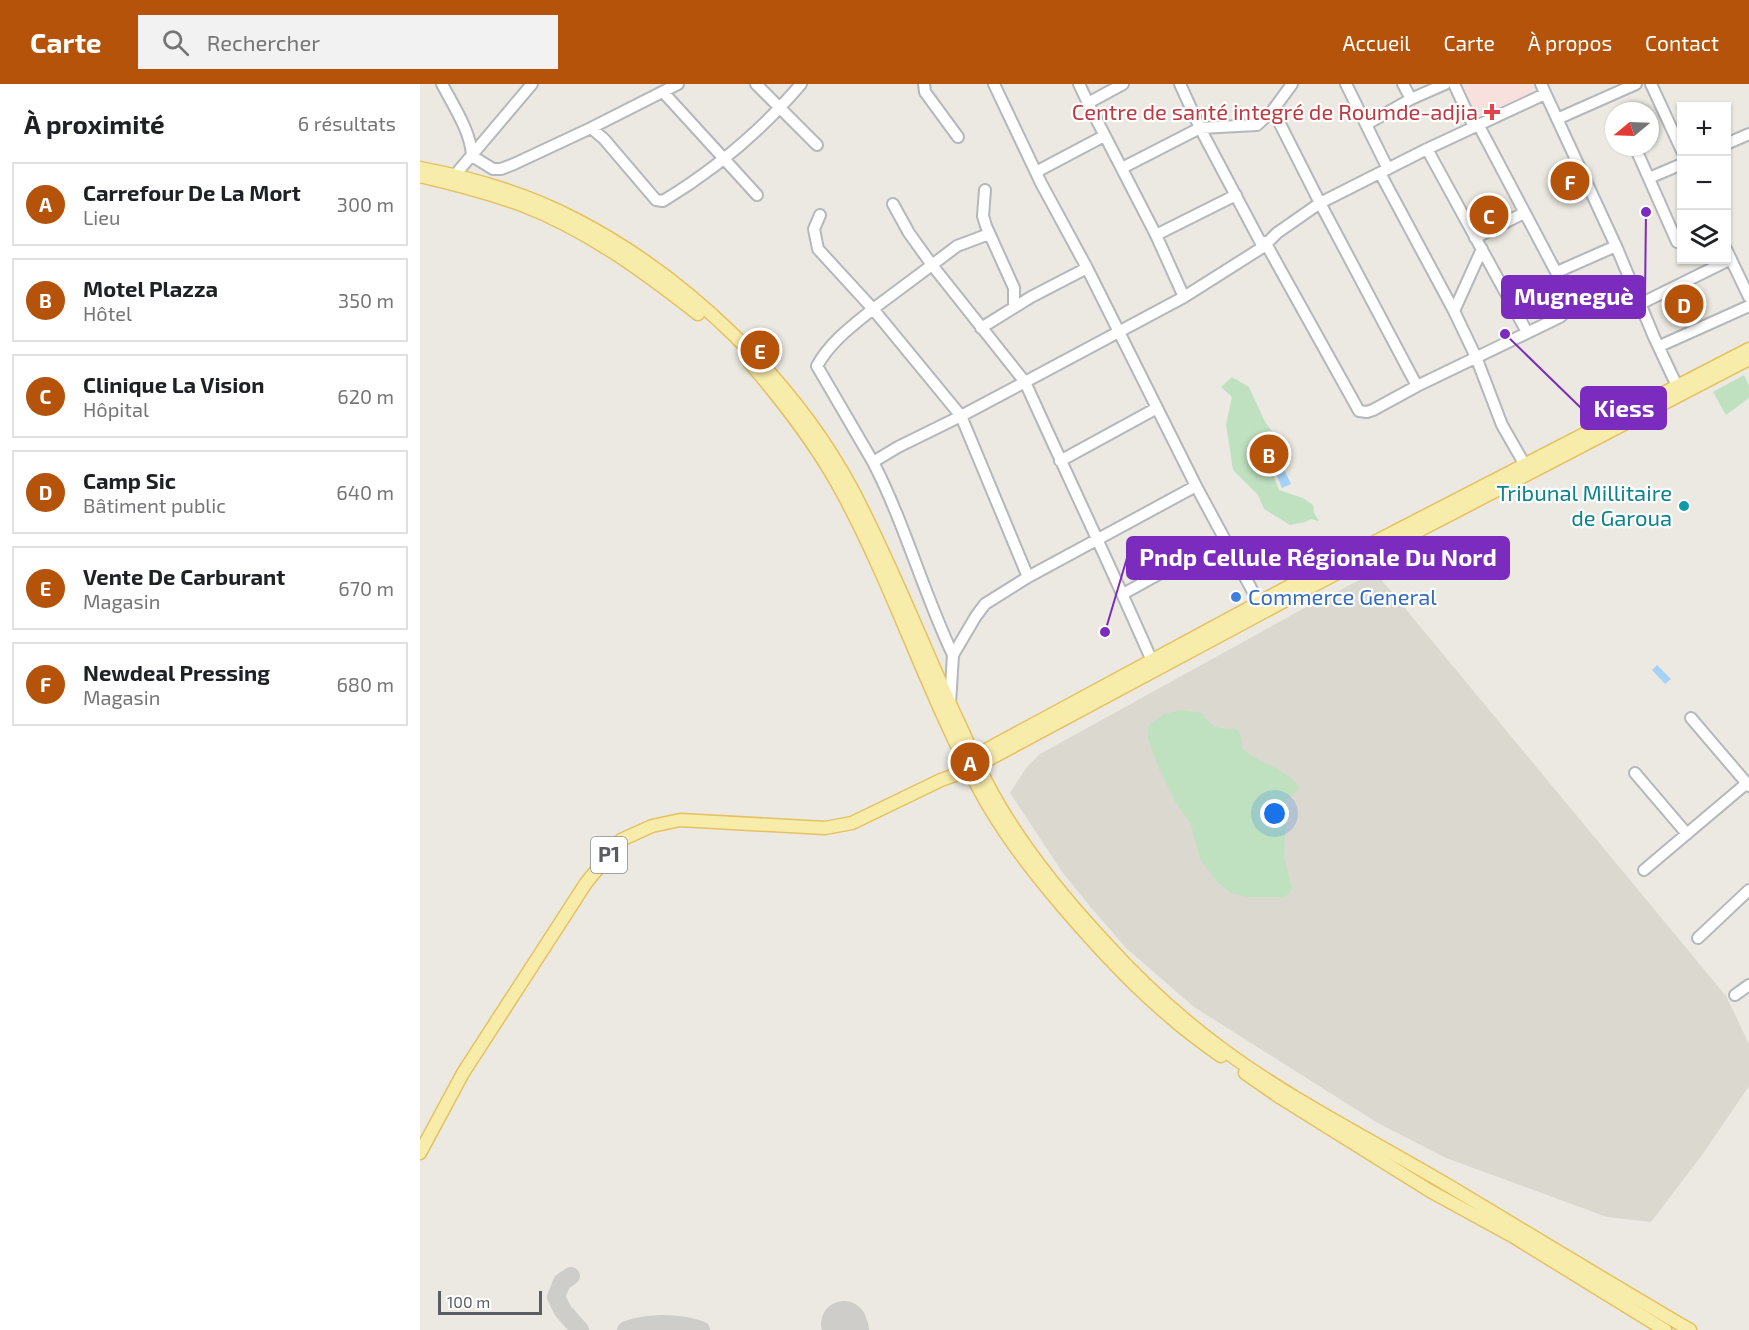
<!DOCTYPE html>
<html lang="fr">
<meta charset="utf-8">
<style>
:root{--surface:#fff;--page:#f2f2f2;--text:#202124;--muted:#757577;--line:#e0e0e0;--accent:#b45309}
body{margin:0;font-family:"Exo 2",sans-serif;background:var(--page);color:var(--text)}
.controls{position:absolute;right:18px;top:18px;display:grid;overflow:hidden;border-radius:0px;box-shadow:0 2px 4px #0004}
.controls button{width:54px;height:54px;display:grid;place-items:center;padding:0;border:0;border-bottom:2px solid var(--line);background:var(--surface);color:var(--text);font:30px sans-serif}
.compass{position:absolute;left:1185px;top:18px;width:54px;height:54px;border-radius:50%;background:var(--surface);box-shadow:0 2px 4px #0004;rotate:251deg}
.scale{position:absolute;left:18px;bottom:15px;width:104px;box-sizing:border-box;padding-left:6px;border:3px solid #5a5d61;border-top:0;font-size:16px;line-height:21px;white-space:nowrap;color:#5a5d61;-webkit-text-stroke:4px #fff;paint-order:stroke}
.you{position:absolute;left:855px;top:730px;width:21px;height:21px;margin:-15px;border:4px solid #fff;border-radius:50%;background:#1a73e8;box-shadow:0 0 0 9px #1a73e833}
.badge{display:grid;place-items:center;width:39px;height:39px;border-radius:50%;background:var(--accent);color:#fff;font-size:20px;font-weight:700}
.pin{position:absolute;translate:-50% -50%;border:3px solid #fff;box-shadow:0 2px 6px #0006}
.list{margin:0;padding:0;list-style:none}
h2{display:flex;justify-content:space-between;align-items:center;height:78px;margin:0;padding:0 24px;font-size:26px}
h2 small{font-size:20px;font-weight:400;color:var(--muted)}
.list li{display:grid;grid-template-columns:39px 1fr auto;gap:18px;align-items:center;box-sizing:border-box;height:84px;margin:0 12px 12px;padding:0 12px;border:2px solid var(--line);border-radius:0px}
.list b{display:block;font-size:22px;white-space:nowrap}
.list p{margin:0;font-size:20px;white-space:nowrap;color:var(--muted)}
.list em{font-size:20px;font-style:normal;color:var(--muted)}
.icon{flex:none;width:33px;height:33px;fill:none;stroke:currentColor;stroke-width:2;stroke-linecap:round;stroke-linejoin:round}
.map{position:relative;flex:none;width:1329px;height:1246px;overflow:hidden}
header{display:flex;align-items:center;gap:36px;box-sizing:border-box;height:84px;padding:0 30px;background:var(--accent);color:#fff}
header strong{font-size:28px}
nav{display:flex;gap:33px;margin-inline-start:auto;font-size:21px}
.search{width:420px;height:54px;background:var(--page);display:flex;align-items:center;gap:15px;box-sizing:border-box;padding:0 21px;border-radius:0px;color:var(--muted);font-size:22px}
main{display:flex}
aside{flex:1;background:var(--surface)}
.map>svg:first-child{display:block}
</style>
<header>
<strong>Carte</strong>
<div class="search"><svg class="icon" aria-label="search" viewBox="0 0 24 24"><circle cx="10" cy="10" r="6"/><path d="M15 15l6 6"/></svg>Rechercher</div>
<nav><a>Accueil</a><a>Carte</a><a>À propos</a><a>Contact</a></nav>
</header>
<main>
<aside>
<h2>À proximité<small>6 résultats</small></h2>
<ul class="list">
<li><span class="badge">A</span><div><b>Carrefour De La Mort</b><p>Lieu</p></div><em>300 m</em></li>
<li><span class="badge">B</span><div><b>Motel Plazza</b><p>Hôtel</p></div><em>350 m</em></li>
<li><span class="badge">C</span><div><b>Clinique La Vision</b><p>Hôpital</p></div><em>620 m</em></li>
<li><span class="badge">D</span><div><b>Camp Sic</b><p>Bâtiment public</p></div><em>640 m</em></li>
<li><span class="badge">E</span><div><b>Vente De Carburant</b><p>Magasin</p></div><em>670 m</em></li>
<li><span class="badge">F</span><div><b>Newdeal Pressing</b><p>Magasin</p></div><em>680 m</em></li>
</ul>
</aside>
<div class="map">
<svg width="1329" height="1246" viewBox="0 0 1329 1246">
<rect width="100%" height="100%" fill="#ebe9e1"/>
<path fill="#dbd8cf" d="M955,488L1306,912L1329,960V1002L1282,1071L1231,1138L1187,1133L1026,1074L956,1038L774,923L706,864L668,820L643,789L590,709L606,684L620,670L879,527Z"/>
<path fill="#f8e0dd" d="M1050,0H1110L1117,13L1063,43L1042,4Z"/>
<path fill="#bfe1c0" d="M1324,291L1329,302V314L1306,331L1293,308Z
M812,293L829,303L844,336L857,355L861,370L851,385L859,406L883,414L893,421L894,429L899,437L891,435L885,438L870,441L844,425L838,411L813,386L806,340L812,313L801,303Z
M761,626L782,629C786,635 790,640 796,643C812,648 821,636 822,664C839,681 866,682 880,705L867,714L864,771L872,806L865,813H826L811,809L798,799L780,775L771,740L755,717L740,687L728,654V642L744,630Z"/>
<path fill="#a5d3f7" d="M863,383L871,400L862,404L855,387Z
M1237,581L1251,595L1245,600L1232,586Z"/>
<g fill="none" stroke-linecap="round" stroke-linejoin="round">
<path stroke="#cecdc9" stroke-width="18" d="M151,1192L142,1198L136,1213L143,1227L160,1246
M206,1246C231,1238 255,1238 281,1246"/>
<path stroke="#cecdc9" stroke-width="46" d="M424,1240L426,1246"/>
<defs>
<path id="minor" d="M22,0C33,21 51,48 52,72L73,85H81L94,80L171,44L258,0
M336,0L397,61
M504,0L505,8L538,53
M574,0L621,99L667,184L776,402L839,519
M659,0L668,19
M703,0L668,19L736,151L764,213
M760,0L780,44L843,163
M872,0L853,26L900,119L997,302L1140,233L1147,227L1149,219L1145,205L1059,42
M926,0L968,85
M1034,0L1054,43
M1121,0L1196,162L1234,253L1257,302
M1231,0L1262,67
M244,9L337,111
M991,15L1025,0
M1137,35L1216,0
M947,40L991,15L983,0
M171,44L184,55L236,116L243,117C294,86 342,46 381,0
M1306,60L1329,50
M1215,63L1257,158
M1007,65L1107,248
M702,84L780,44L837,41L853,26
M616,88L684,52
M960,89L1034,227L1056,273L1082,341L1105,381
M35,91L112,0
M1229,94L1262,80
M565,106L563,132L566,142L594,204V223
M473,120L489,149L512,181L537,162L569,150
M400,131L394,145L398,165L453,225C432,242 410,258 397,282L453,378
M736,151L816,111
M1055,154L1104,129
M845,158L939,327L947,328L953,326L997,302
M1306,165L1329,213
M1137,188L1196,162
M1220,220L1311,175
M1034,227L1062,165
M561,244L611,213L667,184
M1242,261L1329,222
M640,377L737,324
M703,510L804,454
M533,571C503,508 485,440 453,378L478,363L541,332L453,225L512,181L605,298L764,213L843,163L857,149L900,119L1007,65L1125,10
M732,577C691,483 647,391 605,298L541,332L608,493L776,402
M530,619L533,571L556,532L565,520L608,493
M1271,634L1329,702
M1215,689L1267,750
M1224,786L1327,699
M1278,854L1329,806
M1315,911L1329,901"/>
<path id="major" d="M0,84C53,94 105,109 153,134C264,190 373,295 432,405C471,479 501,557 536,633C549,660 560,688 575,714C604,765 643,813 683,856C721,898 763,937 809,970C877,1019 953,1057 1024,1099C1106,1148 1188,1198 1270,1246
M0,92C35,100 69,109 102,121C167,146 223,187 278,230
M330,279C364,319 397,361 422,408C474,504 507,609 559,705C580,745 608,781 637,816C686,874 738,929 801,972
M549,675L879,497L1329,265
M825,989L861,1014L1010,1107L1094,1153L1245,1246
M0,1069L43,989L166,799L201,756L232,742L260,736L405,744L432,739L521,696L549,686L883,507L1329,275"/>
</defs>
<use href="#minor" stroke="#b4b7bb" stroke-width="14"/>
<use href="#major" stroke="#e5c161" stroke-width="15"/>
<use href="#minor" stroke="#fff" stroke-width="10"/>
<use href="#major" stroke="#f8ecaa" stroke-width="12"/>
</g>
<path fill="#e0444e" stroke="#fff" stroke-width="2" d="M1069 19h6v6h6v6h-6v6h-6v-6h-6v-6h6z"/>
<circle fill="#0f9aa8" stroke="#fff" stroke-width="2" cx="1264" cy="422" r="6"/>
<circle fill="#3f7fe0" stroke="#fff" stroke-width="2" cx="816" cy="513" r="6"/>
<g text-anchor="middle" stroke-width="4.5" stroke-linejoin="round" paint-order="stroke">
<rect fill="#fff" stroke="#8c8e90" stroke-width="1.5" x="171" y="753" width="36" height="36" rx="4.5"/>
<g font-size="21" font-weight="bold" fill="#5a5d61">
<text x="189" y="778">P1</text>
</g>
<g font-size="22" fill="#be3a42" stroke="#fff" text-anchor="end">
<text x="1058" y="36">Centre de santé integré de Roumde-adjia</text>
</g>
<g font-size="22" fill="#0d838f" stroke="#fff" text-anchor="end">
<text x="1252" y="417">Tribunal Millitaire<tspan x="1252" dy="25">de Garoua</tspan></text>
</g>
<g font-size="22" fill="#366cbe" stroke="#fff" text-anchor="start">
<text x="828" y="521">Commerce General</text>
</g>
</g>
<path fill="none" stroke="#7b2cbf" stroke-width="2" d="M1226 128L1225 213M1085 250L1161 324M685 548L707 474"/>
<g fill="#7b2cbf" stroke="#fff" stroke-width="2">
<circle cx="1226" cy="128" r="6"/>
<circle cx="1085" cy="250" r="6"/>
<circle cx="685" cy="548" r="6"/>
</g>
<g fill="#7b2cbf" stroke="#7b2cbf" stroke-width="2">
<rect x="1082" y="192" width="143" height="42" rx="6"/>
<rect x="1161" y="303" width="85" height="42" rx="6"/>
<rect x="707" y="453" width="382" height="42" rx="6"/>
</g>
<g font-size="24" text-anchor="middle" font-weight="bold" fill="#fff">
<text x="1154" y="221">Mugneguè</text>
<text x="1204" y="333">Kiess</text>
<text x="898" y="482">Pndp Cellule Régionale Du Nord</text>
</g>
</svg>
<div class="controls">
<button>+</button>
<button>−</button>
<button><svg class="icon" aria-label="layers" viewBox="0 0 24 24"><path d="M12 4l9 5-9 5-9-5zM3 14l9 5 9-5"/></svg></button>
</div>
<svg class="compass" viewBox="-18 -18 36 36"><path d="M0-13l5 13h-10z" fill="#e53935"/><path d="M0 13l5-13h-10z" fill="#757577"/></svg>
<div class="scale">100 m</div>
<div class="you"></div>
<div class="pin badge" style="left:550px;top:678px">A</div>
<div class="pin badge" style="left:849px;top:370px">B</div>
<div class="pin badge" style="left:1069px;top:131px">C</div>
<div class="pin badge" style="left:1264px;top:220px">D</div>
<div class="pin badge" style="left:340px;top:266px">E</div>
<div class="pin badge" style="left:1150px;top:97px">F</div>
</div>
</main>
